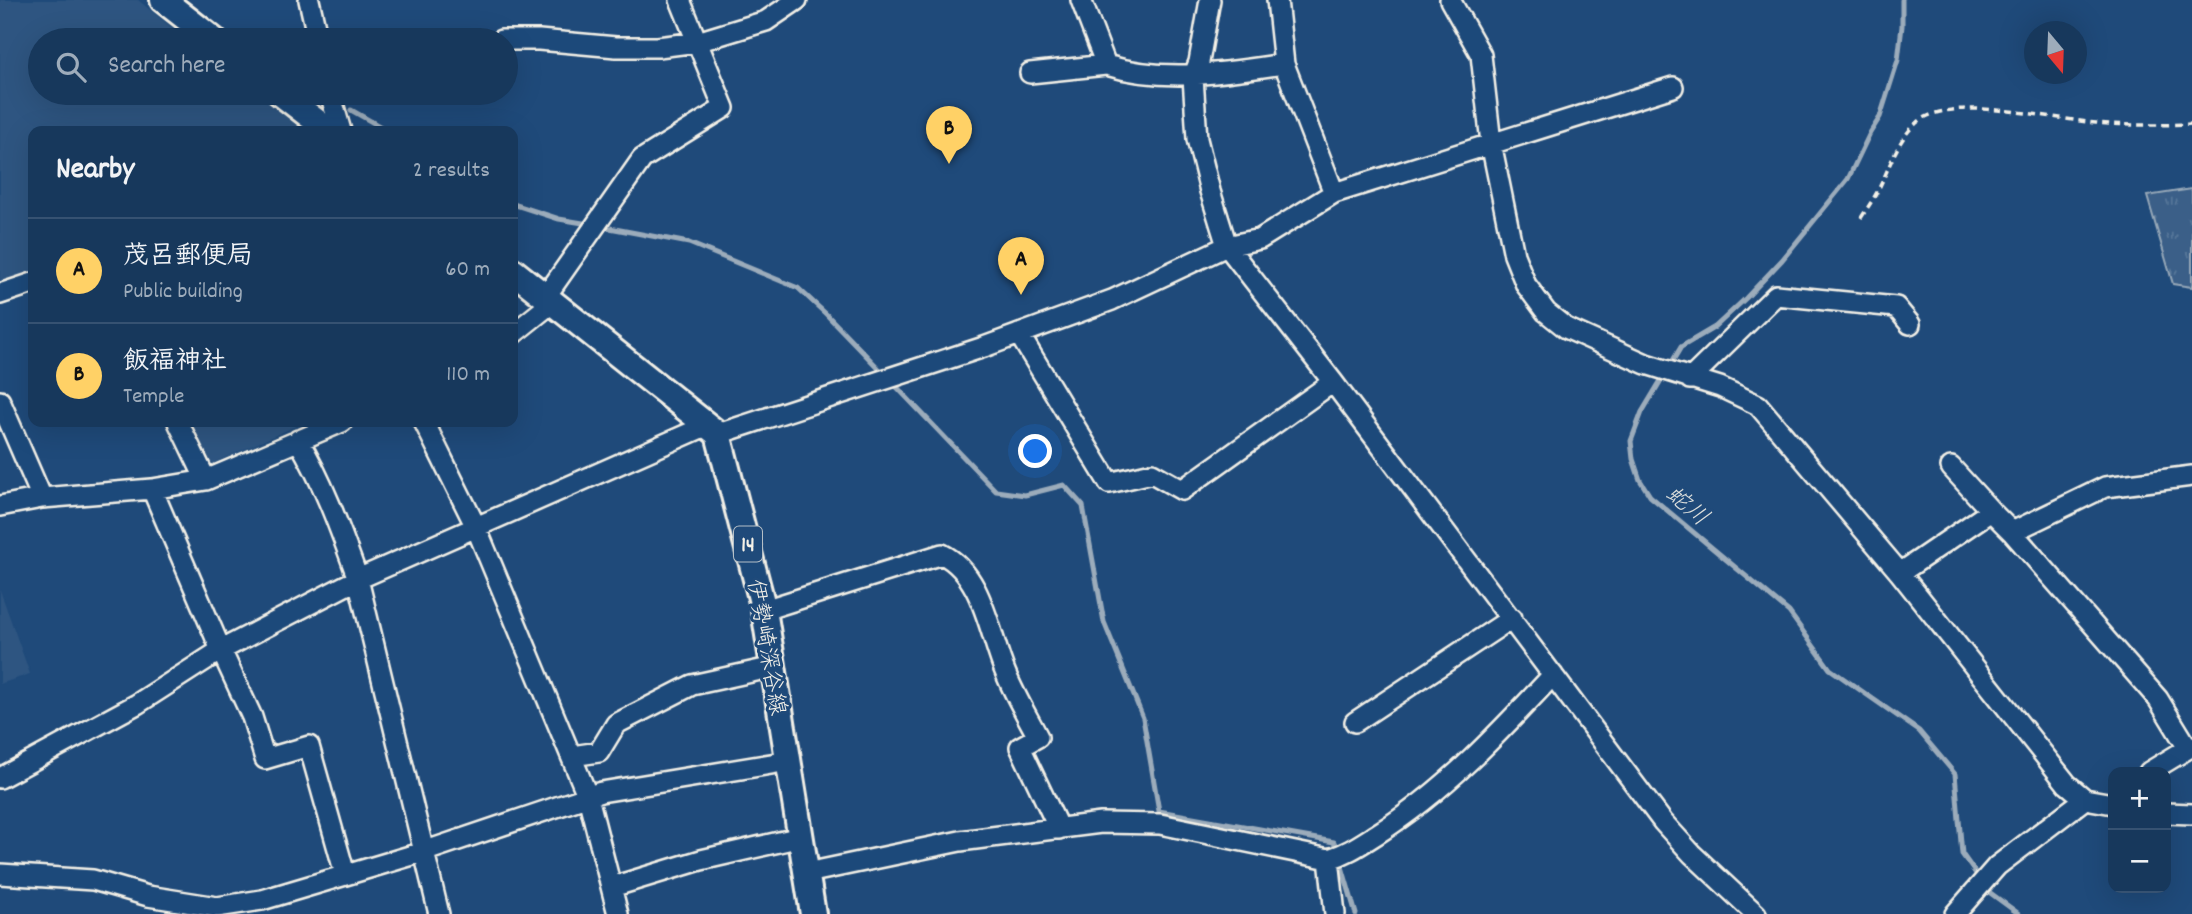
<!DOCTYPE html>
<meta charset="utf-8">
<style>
:root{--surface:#17385c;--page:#203f62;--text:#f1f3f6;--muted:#9eacbb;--line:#365272;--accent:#ffd166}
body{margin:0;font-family:Dekko,"Klee One",sans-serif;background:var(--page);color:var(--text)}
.controls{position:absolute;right:21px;bottom:21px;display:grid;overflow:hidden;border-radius:14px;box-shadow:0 7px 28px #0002}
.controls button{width:63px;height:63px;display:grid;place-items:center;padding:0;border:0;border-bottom:2px solid var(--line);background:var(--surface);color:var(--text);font:35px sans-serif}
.compass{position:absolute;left:2024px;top:21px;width:63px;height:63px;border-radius:50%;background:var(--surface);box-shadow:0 7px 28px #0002;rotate:161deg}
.you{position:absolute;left:1036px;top:452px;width:24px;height:24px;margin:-18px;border:5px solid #fff;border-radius:50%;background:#1a73e8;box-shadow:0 0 0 10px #1a73e833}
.badge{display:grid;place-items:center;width:46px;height:46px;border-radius:50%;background:var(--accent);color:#111;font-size:23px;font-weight:700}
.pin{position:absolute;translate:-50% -58px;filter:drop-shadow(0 2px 4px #0008)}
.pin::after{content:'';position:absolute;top:37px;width:24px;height:21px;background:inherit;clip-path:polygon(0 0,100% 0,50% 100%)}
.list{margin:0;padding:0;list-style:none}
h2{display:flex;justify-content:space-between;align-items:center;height:91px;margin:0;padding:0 28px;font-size:30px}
h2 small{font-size:23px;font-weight:400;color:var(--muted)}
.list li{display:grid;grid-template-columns:46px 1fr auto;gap:21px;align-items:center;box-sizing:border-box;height:105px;padding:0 28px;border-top:2px solid var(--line)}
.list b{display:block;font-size:26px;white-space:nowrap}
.list p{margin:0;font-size:23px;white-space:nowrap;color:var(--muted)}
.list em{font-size:23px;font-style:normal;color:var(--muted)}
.icon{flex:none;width:38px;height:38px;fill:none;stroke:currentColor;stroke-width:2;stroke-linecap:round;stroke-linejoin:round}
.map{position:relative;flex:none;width:2192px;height:914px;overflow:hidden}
.search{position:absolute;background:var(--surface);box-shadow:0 7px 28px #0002;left:28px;top:28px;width:490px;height:77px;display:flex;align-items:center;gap:18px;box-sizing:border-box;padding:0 24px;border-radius:38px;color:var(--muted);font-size:26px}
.panel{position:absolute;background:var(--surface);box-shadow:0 7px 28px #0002;left:28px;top:126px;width:490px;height:301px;border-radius:14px}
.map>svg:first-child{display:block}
</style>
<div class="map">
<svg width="2192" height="914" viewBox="0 0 2192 914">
<defs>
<pattern id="park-tufts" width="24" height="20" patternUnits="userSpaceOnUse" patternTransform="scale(1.75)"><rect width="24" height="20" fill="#3a5f88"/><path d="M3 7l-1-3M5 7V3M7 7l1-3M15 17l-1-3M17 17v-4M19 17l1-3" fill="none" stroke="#577699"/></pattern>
</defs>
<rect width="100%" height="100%" fill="#1f4a7a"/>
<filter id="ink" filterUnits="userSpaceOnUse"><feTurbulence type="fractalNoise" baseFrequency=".0143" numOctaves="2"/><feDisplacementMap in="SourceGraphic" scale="14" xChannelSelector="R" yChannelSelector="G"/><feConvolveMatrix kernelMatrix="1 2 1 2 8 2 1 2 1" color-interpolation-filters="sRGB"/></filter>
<g filter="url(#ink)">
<path fill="#2d5581" d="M0,0H138L187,40H40V93H255L305,131H33V275L0,286Z
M184,422H305L205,467Z
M0,590L30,674L0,684Z"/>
<path fill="url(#park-tufts)" stroke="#97a8b8" stroke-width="2" d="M2192,189V287L2173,284L2147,196Z"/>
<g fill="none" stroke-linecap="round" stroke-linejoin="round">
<path stroke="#9cacbb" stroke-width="5" d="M1902,0V26L1898,60L1880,117L1870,133L1848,179L1782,260L1746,298L1715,327L1681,347L1642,412L1631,441L1633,459L1640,480L1650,496L1789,612L1830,669L1919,731L1955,774L1962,854L1989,892L2019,914
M351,110L388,131
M513,204L559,219L589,224
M599,226L689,243L798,288L826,314L885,375
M892,382L996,491L1025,495L1064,485L1083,506L1104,622L1143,718L1159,811L1334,842L1337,851
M1340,860L1356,914"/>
<defs>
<path id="minor" d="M309,0L318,40
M1081,0L1106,65C1166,83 1223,73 1284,64
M1210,0L1199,62L1193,77L1197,139L1210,191L1227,246L1333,382L1663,822L1692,854L1756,914
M1277,0L1284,64L1334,193
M1450,0L1481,55L1491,143L1514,255L1526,285L1546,312L1566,328L1646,364L1720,387L1758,405L1900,573L2067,784L2085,799L2113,804
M501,40H539L616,47H658L697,42L766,21L797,0
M1030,73L1106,65
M330,93L341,131
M0,294L33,283
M546,296L642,159L724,108L680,0
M513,334L553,302
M1019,334L1109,483L1152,473L1182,490L1333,382
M1690,379L1776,295L1896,307L1910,324
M0,401L42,498
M178,422L206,480
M424,422L476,527L588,797L618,914
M718,434L984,347L1112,300L1227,246L1260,239L1334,193L1673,87
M298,440C324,483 341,532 358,579L439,914
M1951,467L1991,511
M152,489L221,650L252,717L265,759L309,746L345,874
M0,506L42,498L152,489L206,480L342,422
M2012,532L2158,699L2188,748
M1900,573L1991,511L2012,532L2105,487L2192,476
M764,610L942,554C984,575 989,635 1006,674C1015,696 1027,716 1038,737L1020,747L1059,829
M1355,722L1512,618
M572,756L599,752L616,724L692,685L774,667
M2149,772L2192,746
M0,778L137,704L221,650L358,579L708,425
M2166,813L2192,814
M1329,859L1335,914
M807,873L960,841L1101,823L1160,824L1329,859C1347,854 1361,844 1377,834C1445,791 1499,733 1553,675
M0,874L93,880L148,896L217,907L262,900L423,852L601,792L789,761
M612,887L701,860L801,837
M1955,914L1997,866L2085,799"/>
<path id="major" d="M163,0L214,40
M280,93L329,131
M513,271L718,434L764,610L813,914"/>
</defs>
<use href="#minor" stroke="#f4f1e8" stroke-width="24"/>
<use href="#major" stroke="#f4f1e8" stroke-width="30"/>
<path stroke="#f4f1e8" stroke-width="3.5" stroke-dasharray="7 5" stroke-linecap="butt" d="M1861,218C1868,207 1875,197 1880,186C1891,164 1898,138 1918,122C1951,94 2053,119 2096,123C2128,126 2160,125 2192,124"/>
<use href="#minor" stroke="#1f4a7a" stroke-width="19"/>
<use href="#major" stroke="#1f4a7a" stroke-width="24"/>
</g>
</g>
<g text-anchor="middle" stroke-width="6" stroke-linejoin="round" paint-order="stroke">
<rect fill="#1f4a7a" stroke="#b4bfc7" stroke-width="2" x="734" y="526.5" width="28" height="35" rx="5"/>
<g font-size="21" font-weight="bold" fill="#f4f1e8">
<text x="748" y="551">14</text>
</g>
<g font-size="23" fill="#f4f1e8" stroke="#1f4a7a">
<text transform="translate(768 647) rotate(80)" y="8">伊勢崎深谷線</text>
</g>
<g font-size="24" font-style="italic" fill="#dee0dd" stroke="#1f4a7a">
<text transform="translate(1688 505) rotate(40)" y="8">蛇川</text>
</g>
</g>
</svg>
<div class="controls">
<button>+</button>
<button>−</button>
</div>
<svg class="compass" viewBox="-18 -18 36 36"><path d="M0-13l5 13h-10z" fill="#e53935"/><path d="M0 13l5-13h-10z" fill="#9eacbb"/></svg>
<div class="you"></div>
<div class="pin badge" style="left:1021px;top:295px">A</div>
<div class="pin badge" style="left:949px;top:164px">B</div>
<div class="search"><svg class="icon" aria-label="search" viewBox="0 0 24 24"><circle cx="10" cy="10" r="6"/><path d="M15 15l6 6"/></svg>Search here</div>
<section class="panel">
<h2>Nearby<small>2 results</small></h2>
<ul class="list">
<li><span class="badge">A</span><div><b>茂呂郵便局</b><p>Public building</p></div><em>60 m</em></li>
<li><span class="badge">B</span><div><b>飯福神社</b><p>Temple</p></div><em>110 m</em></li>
</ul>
</section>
</div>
